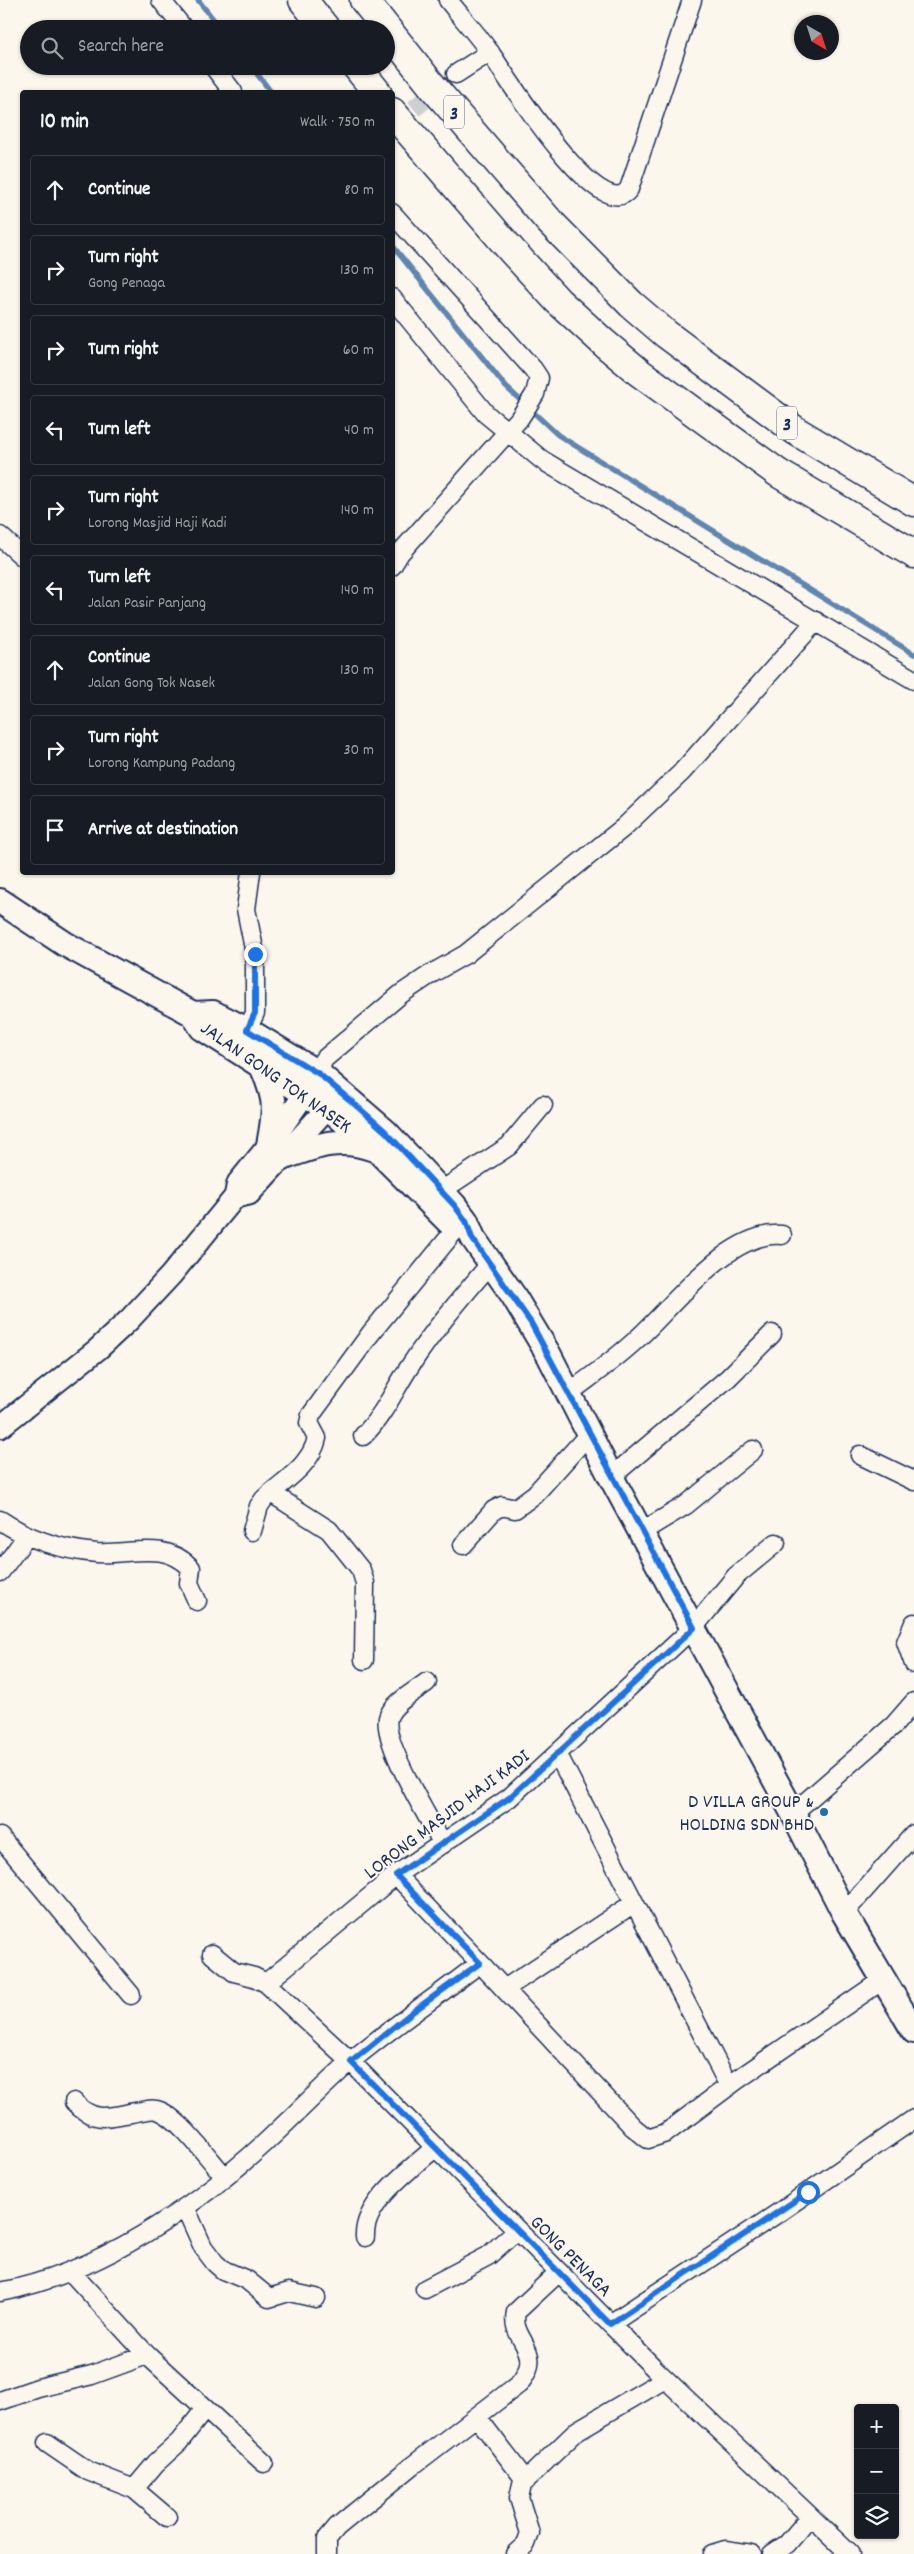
<!DOCTYPE html>
<meta charset="utf-8">
<style>
:root{--surface:#171b24;--page:#20242c;--text:#f1f3f6;--muted:#9ea1a6;--line:#363941}
body{margin:0;font-family:Dekko,sans-serif;background:var(--page);color:var(--text)}
.controls{position:absolute;right:15px;bottom:15px;display:grid;overflow:hidden;border-radius:5px;box-shadow:0 1px 4px #0004}
.controls button{width:45px;height:45px;display:grid;place-items:center;padding:0;border:0;border-bottom:1px solid var(--line);background:var(--surface);color:var(--text);font:25px sans-serif}
.compass{position:absolute;left:794px;top:15px;width:45px;height:45px;border-radius:50%;background:var(--surface);box-shadow:0 1px 4px #0004;rotate:141deg}
.stop{position:absolute;width:15px;height:15px;margin:-11px;border:4px solid #1a73e8;border-radius:50%;background:#fff}
.stop.end{background:#1a73e8;border-color:#fff;box-shadow:0 1px 5px #0008}
.list{margin:0;padding:0;list-style:none}
h2{display:flex;justify-content:space-between;align-items:center;height:65px;margin:0;padding:0 20px;font-size:21px}
h2 small{font-size:16px;font-weight:400;color:var(--muted)}
.list li{display:grid;grid-template-columns:32px 1fr auto;gap:15px;align-items:center;box-sizing:border-box;height:70px;margin:0 10px 10px;padding:0 10px;border:1px solid var(--line);border-radius:5px}
.list b{display:block;font-size:19px;white-space:nowrap}
.list p{margin:0;font-size:16px;white-space:nowrap;color:var(--muted)}
.list em{font-size:16px;font-style:normal;color:var(--muted)}
.icon{flex:none;width:28px;height:28px;fill:none;stroke:currentColor;stroke-width:2;stroke-linecap:round;stroke-linejoin:round}
.map{position:relative;flex:none;width:914px;height:2554px;overflow:hidden}
.search{position:absolute;background:var(--surface);box-shadow:0 1px 4px #0004;left:20px;top:20px;width:375px;height:55px;display:flex;align-items:center;gap:12px;box-sizing:border-box;padding:0 18px;border-radius:28px;color:var(--muted);font-size:19px}
.panel{position:absolute;background:var(--surface);box-shadow:0 1px 4px #0004;left:20px;top:90px;width:375px;height:785px;border-radius:5px}
.map>svg:first-child{display:block}
</style>
<div class="map">
<svg width="914" height="2554" viewBox="0 0 914 2554">
<rect width="100%" height="100%" fill="#fbf7ec"/>
<filter id="ink" filterUnits="userSpaceOnUse"><feTurbulence type="fractalNoise" baseFrequency=".02" numOctaves="2"/><feDisplacementMap in="SourceGraphic" scale="10" xChannelSelector="R" yChannelSelector="G"/><feConvolveMatrix kernelMatrix="1 2 1 2 8 2 1 2 1" color-interpolation-filters="sRGB"/></filter>
<g filter="url(#ink)">
<g fill="none" stroke-linecap="round" stroke-linejoin="round">
<path stroke="#5f86b1" stroke-width="5.5" d="M198,0L221,29
M251,66L271,92
M392,245L506,387L558,435L914,654"/>
<path stroke="#cecfd0" stroke-width="18" stroke-dasharray="18 9" stroke-linecap="butt" d="M393,126L456,74"/>
<defs>
<path id="minor" d="M161,0L184,29
M448,0C462,18 478,35 491,54C505,74 601,229 629,189L692,0
M213,66L233,92
M456,74L490,52
M392,213L533,369L539,378L535,394L519,419L400,553L392,566
M392,298L486,414L542,460L914,680
M0,536L22,556
M247,1030L255,1013V954L246,909L251,872
M319,1074L323,1060L401,994L431,974L466,954L623,828L681,773L816,621
M441,1191L509,1146L543,1105
M568,1394C591,1376 616,1359 637,1339C673,1307 728,1230 782,1235
M363,1436C384,1415 395,1388 412,1363C435,1328 463,1296 490,1264
M860,1455L914,1481
M611,1477L728,1378L772,1334
M271,1493L329,1530L361,1570L365,1583L364,1660
M0,1520C28,1539 63,1550 97,1553C130,1555 165,1540 191,1568L189,1583L197,1601
M252,1531L259,1506L264,1499C283,1481 311,1466 317,1438L309,1423L311,1415L371,1333L456,1229
M641,1532L686,1505L753,1450
M463,1545L494,1510L502,1506L515,1509L535,1494L589,1434
M0,1572L27,1536
M914,1623L906,1642L914,1664
M427,1682C416,1691 392,1703 388,1718C382,1742 430,1821 443,1844
M558,1755L729,2086
M793,1813L894,1725L914,1702
M0,1837L131,1995
M396,1875L480,1963
M844,1913L914,1834
M212,1954L234,1972L254,1977L266,1983L351,2062L657,2371L850,2554
M266,1983L396,1875L509,1798L693,1628L736,1576L776,1543
M506,1988L634,1903
M74,2102C96,2126 113,2115 142,2111C148,2110 154,2108 160,2111C180,2119 210,2160 225,2177
M185,2207L203,2247L215,2263L223,2270L247,2280L269,2298L289,2292L316,2298
M365,2237C363,2202 412,2168 436,2147
M71,2272L147,2355L264,2463
M425,2289L488,2256L517,2230
M0,2292C97,2274 194,2208 266,2142C295,2115 322,2087 351,2061C393,2026 438,1996 480,1963L633,2127L648,2139L666,2133L737,2080L884,1979
M610,2324L778,2213L914,2119
M0,2401L38,2388L92,2375L147,2355
M477,2417L526,2481
M47,2443L88,2471L134,2489
M167,2517L134,2489L156,2463L179,2442L205,2409
M327,2554V2539L337,2527L412,2466L519,2384C547,2350 509,2341 516,2312L559,2272
M515,2554L526,2544L530,2533L519,2498L522,2484L578,2430L665,2379
M712,2554L725,2550L752,2554
M772,2554L787,2544L810,2517"/>
<path id="tertiary" d="M235,1197L249,1194L338,1096
M0,1427L98,1349L129,1320L171,1275L235,1197L238,1183L269,1145L314,1081"/>
<path id="secondary" d="M0,901L65,944L193,1014L202,1028L332,1111L378,1151L449,1222
M193,1014L213,1013L247,1030L319,1074L386,1132L454,1205L466,1221L473,1238L513,1295L549,1355L611,1477L793,1813L844,1913L914,2031
M261,1064C277,1100 276,1108 269,1145
M282,1158C315,1146 340,1136 374,1149"/>
<path id="primary" d="M303,0L326,29
M364,0L433,87L549,221L631,304L666,334L796,431L914,502
M356,66L377,92
M392,112L512,251L558,301L604,343L640,373L778,473L914,554"/>
</defs>
<use href="#minor" stroke="#1b2f5e" stroke-width="21"/>
<use href="#tertiary" stroke="#1b2f5e" stroke-width="25"/>
<use href="#secondary" stroke="#1b2f5e" stroke-width="28"/>
<use href="#primary" stroke="#1b2f5e" stroke-width="31"/>
<use href="#minor" stroke="#fbf7ec" stroke-width="18"/>
<use href="#tertiary" stroke="#fbf7ec" stroke-width="21"/>
<use href="#secondary" stroke="#fbf7ec" stroke-width="24"/>
<use href="#primary" stroke="#fbf7ec" stroke-width="28"/>
</g>
</g>
<g fill="none" stroke-linecap="round" stroke-linejoin="round" filter="url(#ink)">
<path stroke="#1a73e8" stroke-width="6" d="M255,954V1013L247,1030L319,1074L351,1101L386,1132L454,1205L466,1221L472,1238L531,1323L694,1628L509,1798L396,1875L480,1963L411,2013L351,2062L610,2324L808,2192"/>
</g>
<circle fill="#1f6fb2" stroke="#fbf7ec" stroke-width="2" cx="824" cy="1812" r="5"/>
<g text-anchor="middle" stroke-width="4" stroke-linejoin="round" paint-order="stroke">
<g fill="#fbf7ec" stroke="#5e6b89" stroke-width="1">
<rect x="444" y="95.5" width="20" height="33" rx="4"/>
<rect x="777" y="406.5" width="20" height="33" rx="4"/>
</g>
<g font-size="19" font-weight="bold" fill="#1b2f5e">
<text x="454" y="119">3</text>
<text x="787" y="430">3</text>
</g>
<g font-size="20" fill="#1b2f5e" stroke="#fbf7ec">
<text transform="translate(277 1076) rotate(35)" y="7">JALAN GONG TOK NASEK</text>
<text transform="translate(446 1813) rotate(-37)" y="7">LORONG MASJID HAJI KADI</text>
<text transform="translate(572 2255) rotate(45)" y="7">GONG PENAGA</text>
</g>
<g font-size="20" fill="#1b2f5e" stroke="#fbf7ec" text-anchor="end">
<text x="814" y="1807">D VILLA GROUP &amp;<tspan x="814" dy="23">HOLDING SDN BHD</tspan></text>
</g>
</g>
</svg>
<div class="controls">
<button>+</button>
<button>−</button>
<button><svg class="icon" aria-label="layers" viewBox="0 0 24 24"><path d="M12 4l9 5-9 5-9-5zM3 14l9 5 9-5"/></svg></button>
</div>
<svg class="compass" viewBox="-18 -18 36 36"><path d="M0-13l5 13h-10z" fill="#e53935"/><path d="M0 13l5-13h-10z" fill="#9ea1a6"/></svg>
<div class="stop" style="left:808px;top:2192px"></div>
<div class="stop end" style="left:255px;top:954px"></div>
<div class="search"><svg class="icon" aria-label="search" viewBox="0 0 24 24"><circle cx="10" cy="10" r="6"/><path d="M15 15l6 6"/></svg>Search here</div>
<section class="panel">
<h2>10 min<small>Walk · 750 m</small></h2>
<ul class="list">
<li><svg class="icon" aria-label="ahead" viewBox="0 0 24 24"><path d="M12 20V5M6 11l6-6 6 6"/></svg><div><b>Continue</b></div><em>80 m</em></li>
<li><svg class="icon" aria-label="right" viewBox="0 0 24 24"><path d="M7 20v-9h11M14 6l5 5-5 5"/></svg><div><b>Turn right</b><p>Gong Penaga</p></div><em>130 m</em></li>
<li><svg class="icon" aria-label="right" viewBox="0 0 24 24"><path d="M7 20v-9h11M14 6l5 5-5 5"/></svg><div><b>Turn right</b></div><em>60 m</em></li>
<li><svg class="icon" aria-label="left" viewBox="0 0 24 24"><path d="M17 20v-9H6M10 6l-5 5 5 5"/></svg><div><b>Turn left</b></div><em>40 m</em></li>
<li><svg class="icon" aria-label="right" viewBox="0 0 24 24"><path d="M7 20v-9h11M14 6l5 5-5 5"/></svg><div><b>Turn right</b><p>Lorong Masjid Haji Kadi</p></div><em>140 m</em></li>
<li><svg class="icon" aria-label="left" viewBox="0 0 24 24"><path d="M17 20v-9H6M10 6l-5 5 5 5"/></svg><div><b>Turn left</b><p>Jalan Pasir Panjang</p></div><em>140 m</em></li>
<li><svg class="icon" aria-label="ahead" viewBox="0 0 24 24"><path d="M12 20V5M6 11l6-6 6 6"/></svg><div><b>Continue</b><p>Jalan Gong Tok Nasek</p></div><em>130 m</em></li>
<li><svg class="icon" aria-label="right" viewBox="0 0 24 24"><path d="M7 20v-9h11M14 6l5 5-5 5"/></svg><div><b>Turn right</b><p>Lorong Kampung Padang</p></div><em>30 m</em></li>
<li><svg class="icon" aria-label="arrive" viewBox="0 0 24 24"><path d="M6 21V4h12l-3 4 3 4H6"/></svg><div><b>Arrive at destination</b></div></li>
</ul>
</section>
</div>
